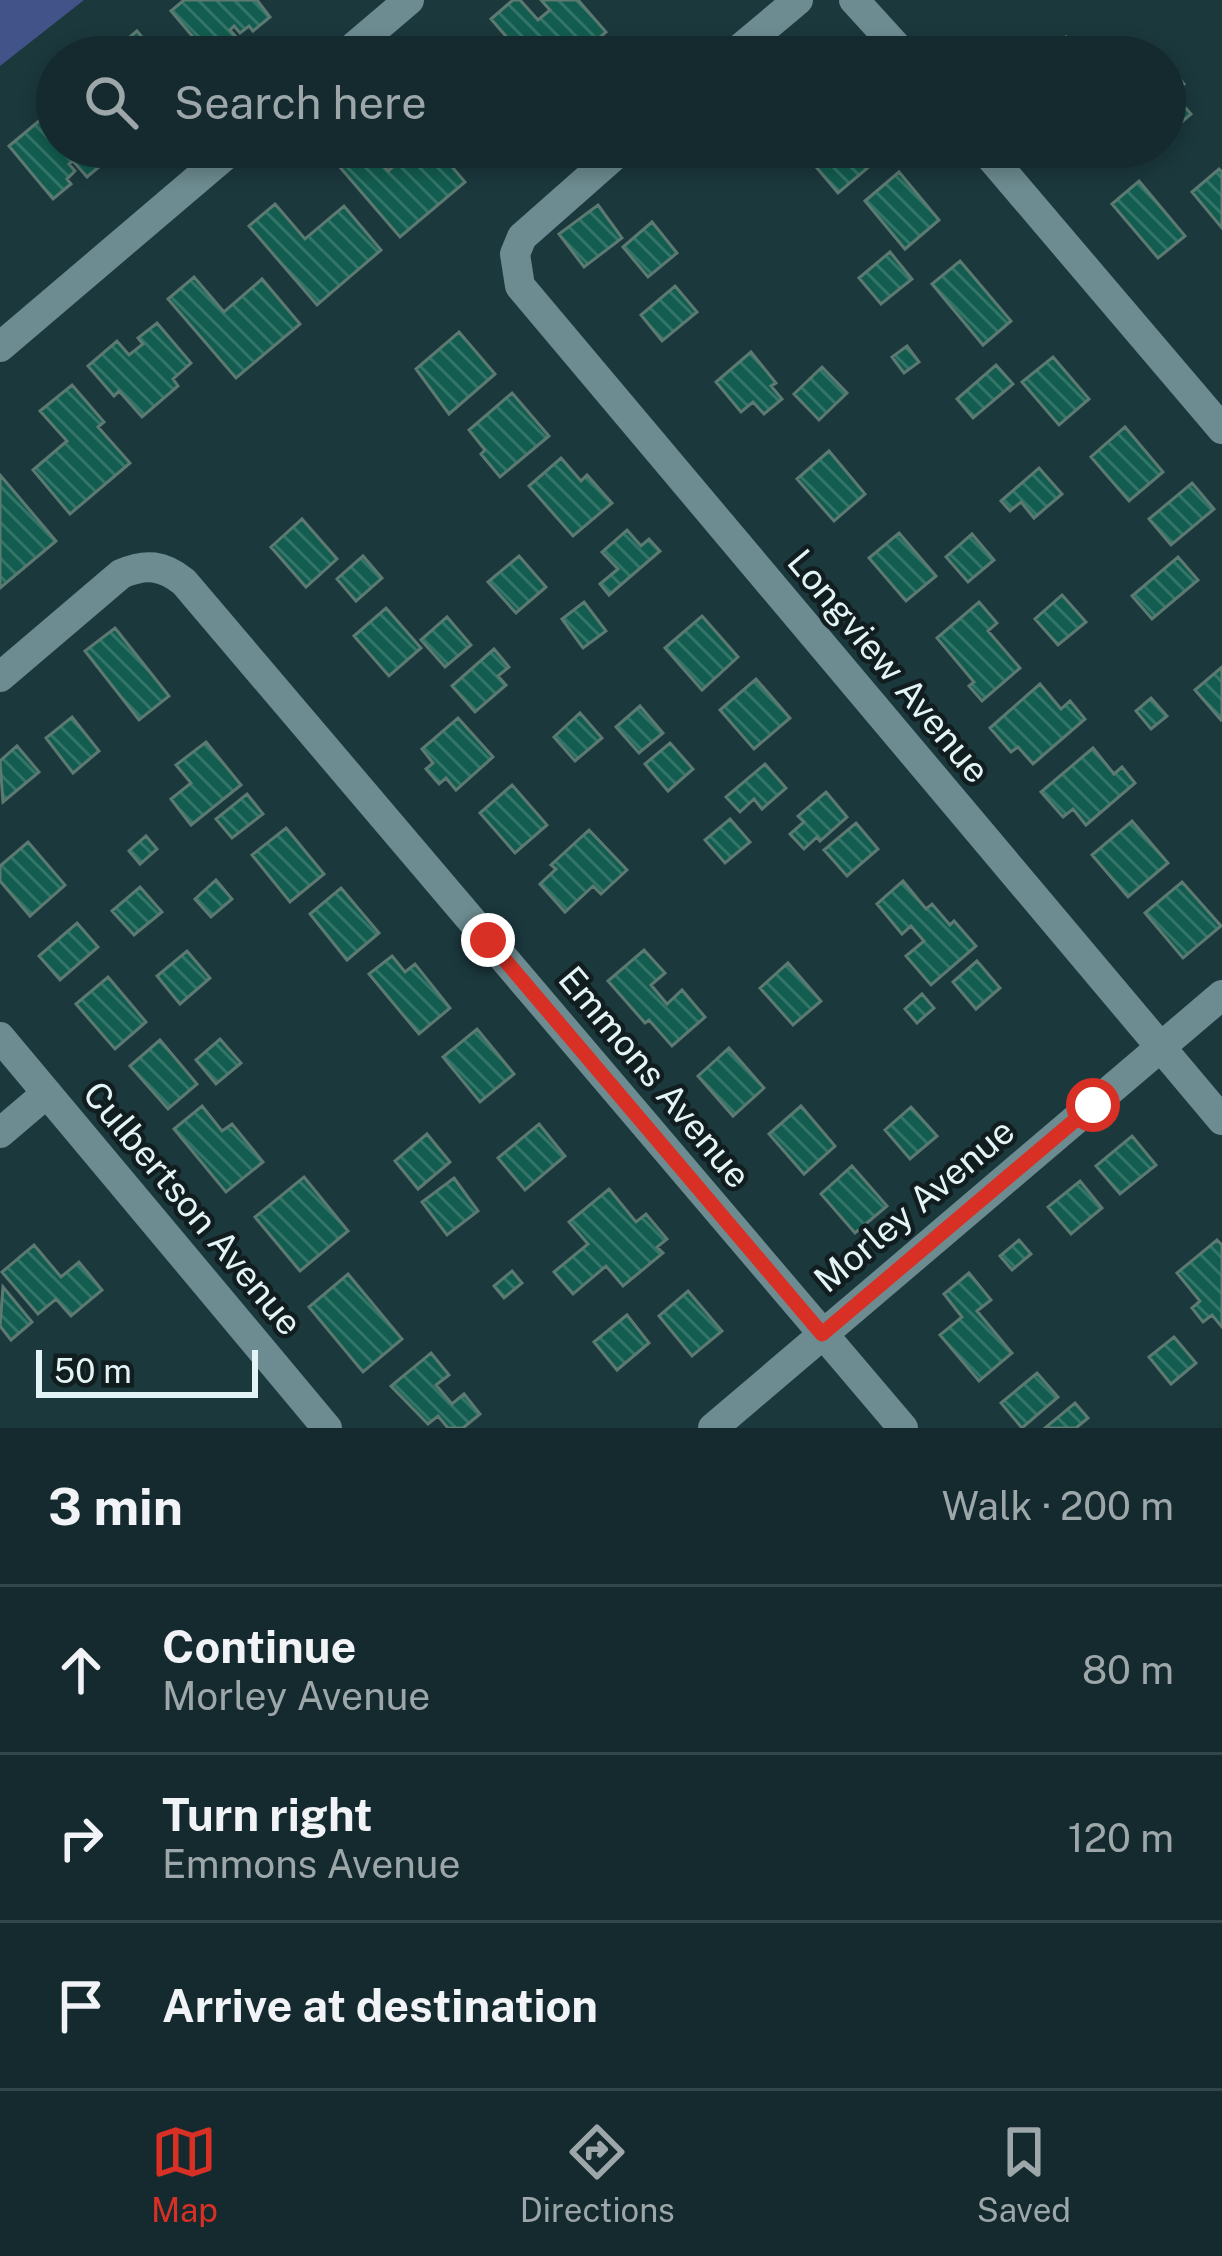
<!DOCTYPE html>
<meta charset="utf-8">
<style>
:root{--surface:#142a2e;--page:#1d3236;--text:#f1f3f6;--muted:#9da7aa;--line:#33464a;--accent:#d93025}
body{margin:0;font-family:"Public Sans",sans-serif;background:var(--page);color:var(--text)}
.scale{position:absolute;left:36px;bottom:30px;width:222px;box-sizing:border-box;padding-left:12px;border:6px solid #e3f4f6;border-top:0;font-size:33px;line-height:42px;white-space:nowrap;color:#e3f4f6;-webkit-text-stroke:9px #111d1f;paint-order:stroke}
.stop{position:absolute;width:36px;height:36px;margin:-27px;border:9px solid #d93025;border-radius:50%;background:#fff}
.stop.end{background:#d93025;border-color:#fff;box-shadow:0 3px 12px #0008}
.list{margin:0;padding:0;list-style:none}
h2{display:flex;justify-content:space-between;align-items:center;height:156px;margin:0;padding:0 48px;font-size:51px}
h2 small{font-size:39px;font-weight:400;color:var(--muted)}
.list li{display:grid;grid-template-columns:78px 1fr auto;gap:36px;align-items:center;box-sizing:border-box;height:168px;padding:0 48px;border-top:3px solid var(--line)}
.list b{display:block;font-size:45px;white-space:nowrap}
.list p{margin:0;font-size:39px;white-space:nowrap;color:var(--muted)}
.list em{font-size:39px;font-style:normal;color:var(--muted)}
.icon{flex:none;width:66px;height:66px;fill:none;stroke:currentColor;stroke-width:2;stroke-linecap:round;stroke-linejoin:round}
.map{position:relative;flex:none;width:1222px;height:1428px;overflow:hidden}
.search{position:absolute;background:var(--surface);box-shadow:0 6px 18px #0003;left:36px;right:36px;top:36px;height:132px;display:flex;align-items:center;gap:30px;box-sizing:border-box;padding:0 42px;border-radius:66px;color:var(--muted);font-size:45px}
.sheet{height:660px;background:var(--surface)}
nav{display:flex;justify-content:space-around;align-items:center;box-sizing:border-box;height:168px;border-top:3px solid var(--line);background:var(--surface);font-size:33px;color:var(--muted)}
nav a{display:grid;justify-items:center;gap:6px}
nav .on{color:var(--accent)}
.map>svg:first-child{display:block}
</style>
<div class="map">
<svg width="1222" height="1428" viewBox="0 0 1222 1428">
<defs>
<pattern id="building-back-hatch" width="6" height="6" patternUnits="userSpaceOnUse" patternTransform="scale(3)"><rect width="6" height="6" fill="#125d4f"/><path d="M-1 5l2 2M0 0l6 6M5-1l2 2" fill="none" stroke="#347569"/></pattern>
</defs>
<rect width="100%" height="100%" fill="#1b383d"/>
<path fill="#42538a" d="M0,0H84L0,66Z"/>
<path fill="url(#building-back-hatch)" stroke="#5d7a72" stroke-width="3" d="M184,0H257L270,17L253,31L249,26L240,33L234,26L230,30L244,46L230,57H210L171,11Z
M513,0H520L538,20L550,10L541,0H578L606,32L577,57H524L491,19Z
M137,31L158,57H106Z
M1066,37L1078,52L1072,57H1030L1038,51L1043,57Z
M1165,61L1184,84L1173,94L1191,114L1165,136Z
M57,106V147H105L112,156L87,177L73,161L69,164L75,171L67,179L71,184L53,199L9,146Z
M346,147H368L388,171L416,147H435L465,182L400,237L332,158Z
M867,147L877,160L838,193L800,148Z
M1219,169L1222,172V228L1192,192Z
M899,172L939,220L905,249L865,201Z
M1139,181L1185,236L1158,258L1112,204Z
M275,204L305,239L344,206L381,250L317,305L249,226Z
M598,205L622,238L584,267L559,234Z
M652,222L677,253L648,277L623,247Z
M890,252L912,279L881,304L859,278Z
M960,261L1011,321L983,345L932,284Z
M194,277L224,312L262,279L300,324L236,378L168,299Z
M675,286L697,312L662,341L641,315Z
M157,323L191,363L173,379L178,386L142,417L119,391L114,396L88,366L117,341L129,355L143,344L138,338Z
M459,332L495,374L449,414L416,369Z
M907,346L919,362L904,373L892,357Z
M751,352L776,383L771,386L782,399L764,414L753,402L741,412L716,382Z
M1053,357L1089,399L1059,425L1022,382Z
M996,365L1013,384L973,418L957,399Z
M822,367L847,393L819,420L794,394Z
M72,385L104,422L98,427L130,463L70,514L33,470L67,441L40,411Z
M512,393L549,436L500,477L481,454L485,450L469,430Z
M1125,427L1163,472L1129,501L1091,457Z
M829,451L865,494L834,521L797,479Z
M561,458L581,481L587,475L612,503L573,536L529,486Z
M1039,468L1062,494L1034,518L1021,502L1010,511L1001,501Z
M0,475L56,541L0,588Z
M1192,483L1214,509L1171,545L1149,519Z
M302,519L337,559L306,587L271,547Z
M627,530L641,546L649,539L660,551L609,595L600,584L618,569L602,552Z
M899,533L936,576L906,601L869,558Z
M972,534L994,560L968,582L946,557Z
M363,556L382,578L356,601L337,579Z
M519,556L546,587L516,613L488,582Z
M1178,557L1198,580L1152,619L1132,596Z
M1062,595L1086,622L1058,645L1035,619Z
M584,602L606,631L583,648L562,619Z
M979,602L997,623L988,631L1020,668L982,701L969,686L974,682L937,638Z
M386,608L421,648L389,676L354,636Z
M702,616L738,657L702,690L665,648Z
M447,617L471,645L445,667L421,640Z
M115,628L169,696L139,720L85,651Z
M494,649L509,667L498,676L506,685L475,712L452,686Z
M1222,667V719L1221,720L1195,690Z
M756,679L790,718L754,749L720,710Z
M1040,684L1061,709L1070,701L1085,719L1033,764L1018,747L1011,752L990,728Z
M1151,698L1167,716L1151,729L1136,711Z
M640,706L663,733L639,753L616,727Z
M580,713L602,738L575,761L554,737Z
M72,717L99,751L73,773L46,738Z
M458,718L493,757L456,790L446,778L439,784L426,769L433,763L422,749Z
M206,742L241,785L191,825L171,799L191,783L176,765Z
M670,743L693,769L668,791L645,764Z
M17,746L39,772L3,802L0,761Z
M1093,748L1114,774L1122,767L1135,783L1086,825L1073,809L1063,817L1041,792Z
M765,764L786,788L762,809L754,799L740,812L726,797Z
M512,785L547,825L515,853L480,813Z
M826,792L847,817L820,841L817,837L804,849L790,834L804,822L798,816Z
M247,794L263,814L232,838L216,819Z
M730,819L750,842L725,863L705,840Z
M1132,821L1168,863L1128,897L1092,855Z
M856,823L878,849L847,876L824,850Z
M286,828L324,874L290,902L252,855Z
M589,830L627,870L601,894L593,886L565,912L540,884L556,869L551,865Z
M146,836L157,849L140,864L129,851Z
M28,842L65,885L30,916L0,881V866Z
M216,880L232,899L211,917L195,899Z
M903,881L926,909L932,904L950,925L954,921L976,946L931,985L906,956L924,941L911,926L902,934L877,904Z
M1182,882L1221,926L1183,958L1145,913Z
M140,887L162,912L134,935L112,911Z
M341,888L379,933L347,960L310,914Z
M77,923L98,947L60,980L39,956Z
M644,950L665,973L651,985L667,1004L682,990L705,1017L672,1046L649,1020L645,1023L608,981Z
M187,951L210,978L180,1004L157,976Z
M392,956L405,972L415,964L450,1008L419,1034L369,974Z
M977,961L1000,988L976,1009L953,982Z
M788,963L821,1001L793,1025L760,988Z
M108,977L146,1022L115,1049L76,1004Z
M922,994L934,1008L917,1023L905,1009Z
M477,1029L514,1074L480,1102L443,1057Z
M220,1039L241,1063L216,1084L196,1060Z
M160,1040L197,1084L168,1109L130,1066Z
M729,1048L764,1088L733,1116L698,1076Z
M202,1106L222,1131L232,1124L263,1162L226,1192L174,1129Z
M801,1106L835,1146L804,1174L769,1134Z
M911,1107L937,1136L910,1159L885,1130Z
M539,1124L565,1156L525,1190L498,1158Z
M427,1134L450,1162L418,1189L395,1161Z
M1132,1136L1156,1165L1120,1194L1096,1166Z
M852,1166L887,1206L855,1233L821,1194Z
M304,1177L348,1231L300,1271L255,1217Z
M454,1178L478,1211L447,1235L422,1202Z
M1080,1181L1102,1208L1071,1234L1048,1207Z
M609,1189L636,1222L646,1214L667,1239L657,1247L663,1253L623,1286L606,1266L573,1294L554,1272L588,1244L569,1222Z
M1019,1240L1031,1254L1012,1270L1000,1256Z
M1217,1240L1222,1245V1327L1212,1315L1203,1322L1192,1308L1200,1301L1177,1273Z
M34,1245L61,1277L79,1262L102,1290L71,1316L56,1299L38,1314L2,1272Z
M512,1271L522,1283L504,1298L494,1286Z
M969,1273L991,1300L977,1311L1012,1353L979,1381L940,1335L962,1317L944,1294Z
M348,1274L402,1339L363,1372L309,1307Z
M3,1287L32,1322L11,1340L0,1326Z
M688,1291L722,1331L692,1356L659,1316Z
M627,1315L649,1343L617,1370L594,1342Z
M1174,1337L1196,1363L1171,1384L1149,1357Z
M431,1353L449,1375L436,1385L452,1404L464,1394L480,1414L463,1428H448L438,1416L428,1424L391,1386Z
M1037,1373L1058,1397L1022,1428L1001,1403Z
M1075,1403L1088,1418L1076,1428H1045Z"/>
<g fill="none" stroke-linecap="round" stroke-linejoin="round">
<path stroke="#6d8c91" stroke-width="30" d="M854,0L906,57
M342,57L409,0
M730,57L798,0
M624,147L522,237L515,254L520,286L1222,1120
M982,147L1222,429
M0,347L235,147
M0,677L121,574C146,563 163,565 184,582L903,1428
M0,1037L327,1428
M0,1133L47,1093
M713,1428L1222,995"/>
</g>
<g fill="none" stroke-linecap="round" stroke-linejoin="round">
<path stroke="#d93025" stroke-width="15" d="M488,940L822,1334L1093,1105"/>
</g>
<g text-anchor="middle" stroke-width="9" stroke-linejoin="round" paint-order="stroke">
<g font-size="36" fill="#e3f4f6" stroke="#111d1f">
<text transform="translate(889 666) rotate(50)" y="13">Longview Avenue</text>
<text transform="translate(655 1077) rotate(50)" y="13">Emmons Avenue</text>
<text transform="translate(914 1205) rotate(-40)" y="13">Morley Avenue</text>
<text transform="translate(193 1208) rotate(50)" y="13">Culbertson Avenue</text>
</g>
</g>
</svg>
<div class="scale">50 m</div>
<div class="stop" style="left:1093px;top:1105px"></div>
<div class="stop end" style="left:488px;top:940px"></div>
<div class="search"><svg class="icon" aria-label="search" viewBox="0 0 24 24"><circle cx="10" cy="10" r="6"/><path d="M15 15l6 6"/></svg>Search here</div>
</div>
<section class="sheet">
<h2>3 min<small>Walk · 200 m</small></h2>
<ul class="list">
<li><svg class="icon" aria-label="ahead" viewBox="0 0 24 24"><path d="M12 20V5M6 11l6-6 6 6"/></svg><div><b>Continue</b><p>Morley Avenue</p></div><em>80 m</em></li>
<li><svg class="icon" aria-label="right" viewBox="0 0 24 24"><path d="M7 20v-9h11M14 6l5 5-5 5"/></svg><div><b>Turn right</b><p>Emmons Avenue</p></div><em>120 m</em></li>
<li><svg class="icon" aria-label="arrive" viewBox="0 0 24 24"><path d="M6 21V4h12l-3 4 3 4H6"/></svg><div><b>Arrive at destination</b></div></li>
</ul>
</section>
<nav>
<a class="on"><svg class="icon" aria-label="map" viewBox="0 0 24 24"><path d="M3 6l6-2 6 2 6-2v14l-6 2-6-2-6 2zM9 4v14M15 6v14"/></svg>Map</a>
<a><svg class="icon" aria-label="directions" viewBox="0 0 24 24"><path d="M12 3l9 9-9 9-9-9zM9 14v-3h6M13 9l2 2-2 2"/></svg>Directions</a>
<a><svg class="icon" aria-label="saved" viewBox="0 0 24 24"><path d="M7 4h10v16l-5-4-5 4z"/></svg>Saved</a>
</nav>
